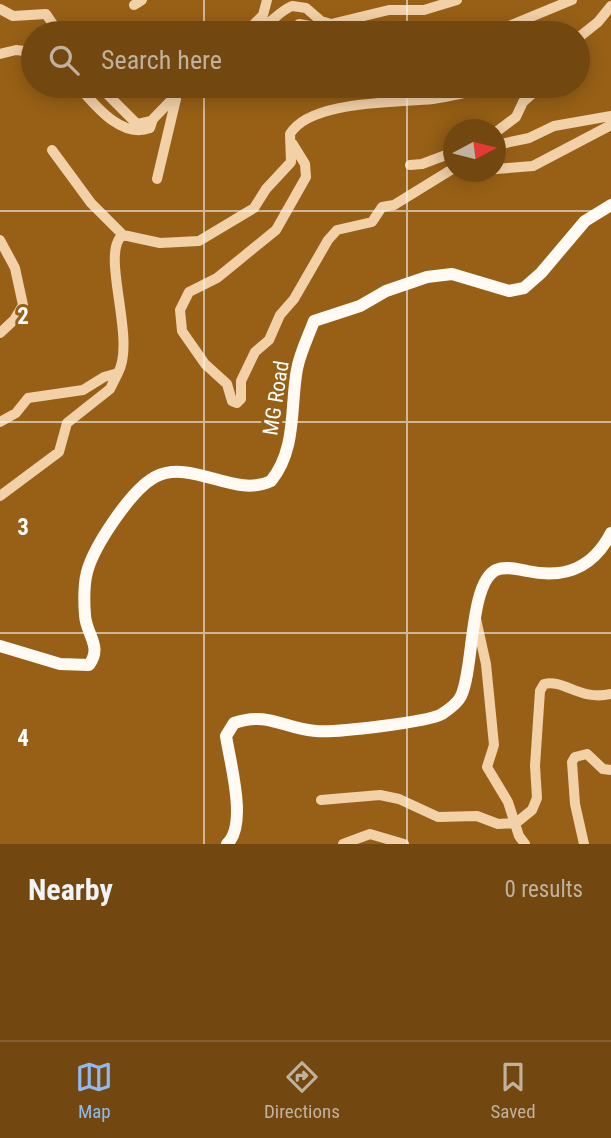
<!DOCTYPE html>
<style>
:root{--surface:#724810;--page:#774f19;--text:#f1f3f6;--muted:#c1b29f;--line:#846030;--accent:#90b9f0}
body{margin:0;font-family:"Roboto Condensed",sans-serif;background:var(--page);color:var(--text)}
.compass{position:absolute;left:443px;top:119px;width:63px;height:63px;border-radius:50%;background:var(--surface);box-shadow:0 4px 18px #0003;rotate:83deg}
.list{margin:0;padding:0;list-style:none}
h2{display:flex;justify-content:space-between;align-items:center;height:91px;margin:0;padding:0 28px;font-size:30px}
h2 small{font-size:23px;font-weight:400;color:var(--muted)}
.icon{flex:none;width:38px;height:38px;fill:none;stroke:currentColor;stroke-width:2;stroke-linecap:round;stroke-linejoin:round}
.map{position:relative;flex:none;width:611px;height:844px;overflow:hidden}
.search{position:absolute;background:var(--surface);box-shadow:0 4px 18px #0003;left:21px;right:21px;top:21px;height:77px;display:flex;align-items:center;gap:18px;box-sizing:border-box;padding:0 24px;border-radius:38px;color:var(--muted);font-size:26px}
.sheet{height:196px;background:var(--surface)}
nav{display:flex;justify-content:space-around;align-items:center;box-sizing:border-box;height:98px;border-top:2px solid var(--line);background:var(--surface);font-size:19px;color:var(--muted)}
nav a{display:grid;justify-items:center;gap:4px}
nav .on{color:var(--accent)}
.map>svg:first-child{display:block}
</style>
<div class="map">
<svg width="611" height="844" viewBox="0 0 611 844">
<rect width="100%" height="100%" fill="#986016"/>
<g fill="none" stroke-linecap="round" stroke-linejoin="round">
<path stroke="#f2d1a9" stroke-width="10" d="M134,5L142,0
M0,9L13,16L46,14L59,33
M299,24L347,33
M245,33L263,15L267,0
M248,33C268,30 275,13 292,6L306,8L321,21L331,24L389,10H424L457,0
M379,33H418
M492,33L572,0
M578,38L598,22L611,6
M0,54L16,50L33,52
M78,86C95,105 121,139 150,128L153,119L185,86
M99,86L137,124L150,121
M496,132L516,117L523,102L541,86
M292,143L305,164L306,177L276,230L217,278L189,292L180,310L182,331L205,364L227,384L232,401L237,403L241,399V381L255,352L269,340L280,315L294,299L328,240L337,230L372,222L382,207L394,205L454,168
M496,145L529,138L554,126L611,116
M52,150L91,203L123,235
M410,165L422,164L454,152
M496,169L533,166L611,125
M157,179L176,99
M0,240L15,268L23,305L14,320L0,333
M0,422L16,413L28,398L83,390L104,377L118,373C137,339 99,251 123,235L160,243L199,241L254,208L266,189L291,162L290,134C310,100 397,103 433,99C452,97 472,91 491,86
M0,496L59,452L67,423L110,389L118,373
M476,619L486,664L494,745L487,767L508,802L519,836L525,844
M321,800L380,795L399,799L438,817L477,816L498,824L516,823L532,810L537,798L535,766L540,691L544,684C565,679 579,701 611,694
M343,844L370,834L404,844
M584,844L575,804L572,762L575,757L587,754L603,769L611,770"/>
<path stroke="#fffbf4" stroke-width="12" d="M0,646L60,664L89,665C103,646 86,635 85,615C84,602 84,584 87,572C94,546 131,490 155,477C192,458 235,499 271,481C297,449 290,407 297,369C300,353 308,337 314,321L360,306L386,291L427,277L452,274L509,291L524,288L541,273L585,221L611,205
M227,844C248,825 230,763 226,736L234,723C269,711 284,729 316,731C334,733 429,722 442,714C448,710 458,703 461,696C474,670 469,583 496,570C505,566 518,569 527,571C565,579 593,568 611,533"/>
</g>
<path fill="none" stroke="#fff" stroke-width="2" stroke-opacity="0.55" d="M204,0V33M407,0V33M204,86V844M407,86V844M0,211H611M0,422H611M0,633H611"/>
<g text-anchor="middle" stroke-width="6" stroke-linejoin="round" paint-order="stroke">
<g font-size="21" fill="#fff" stroke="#986016">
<text transform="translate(276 398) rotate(-81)" y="7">MG Road</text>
</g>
</g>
<g font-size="23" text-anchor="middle" font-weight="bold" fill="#fff" stroke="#986016" stroke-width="6" stroke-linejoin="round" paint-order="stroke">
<text x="23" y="324">2</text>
<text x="23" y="535">3</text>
<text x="23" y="746">4</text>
</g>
</svg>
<svg class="compass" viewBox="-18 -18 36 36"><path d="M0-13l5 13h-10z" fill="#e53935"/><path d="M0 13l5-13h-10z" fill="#c1b29f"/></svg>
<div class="search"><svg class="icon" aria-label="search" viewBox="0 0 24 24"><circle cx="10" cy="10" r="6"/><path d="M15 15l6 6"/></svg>Search here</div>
</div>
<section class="sheet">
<h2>Nearby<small>0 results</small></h2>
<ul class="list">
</ul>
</section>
<nav>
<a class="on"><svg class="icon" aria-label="map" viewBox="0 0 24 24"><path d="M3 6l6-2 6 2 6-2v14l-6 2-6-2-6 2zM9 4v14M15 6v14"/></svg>Map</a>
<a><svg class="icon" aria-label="directions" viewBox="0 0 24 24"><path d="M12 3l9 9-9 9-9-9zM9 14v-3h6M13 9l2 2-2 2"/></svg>Directions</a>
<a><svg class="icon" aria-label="saved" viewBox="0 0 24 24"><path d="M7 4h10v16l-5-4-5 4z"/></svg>Saved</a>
</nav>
